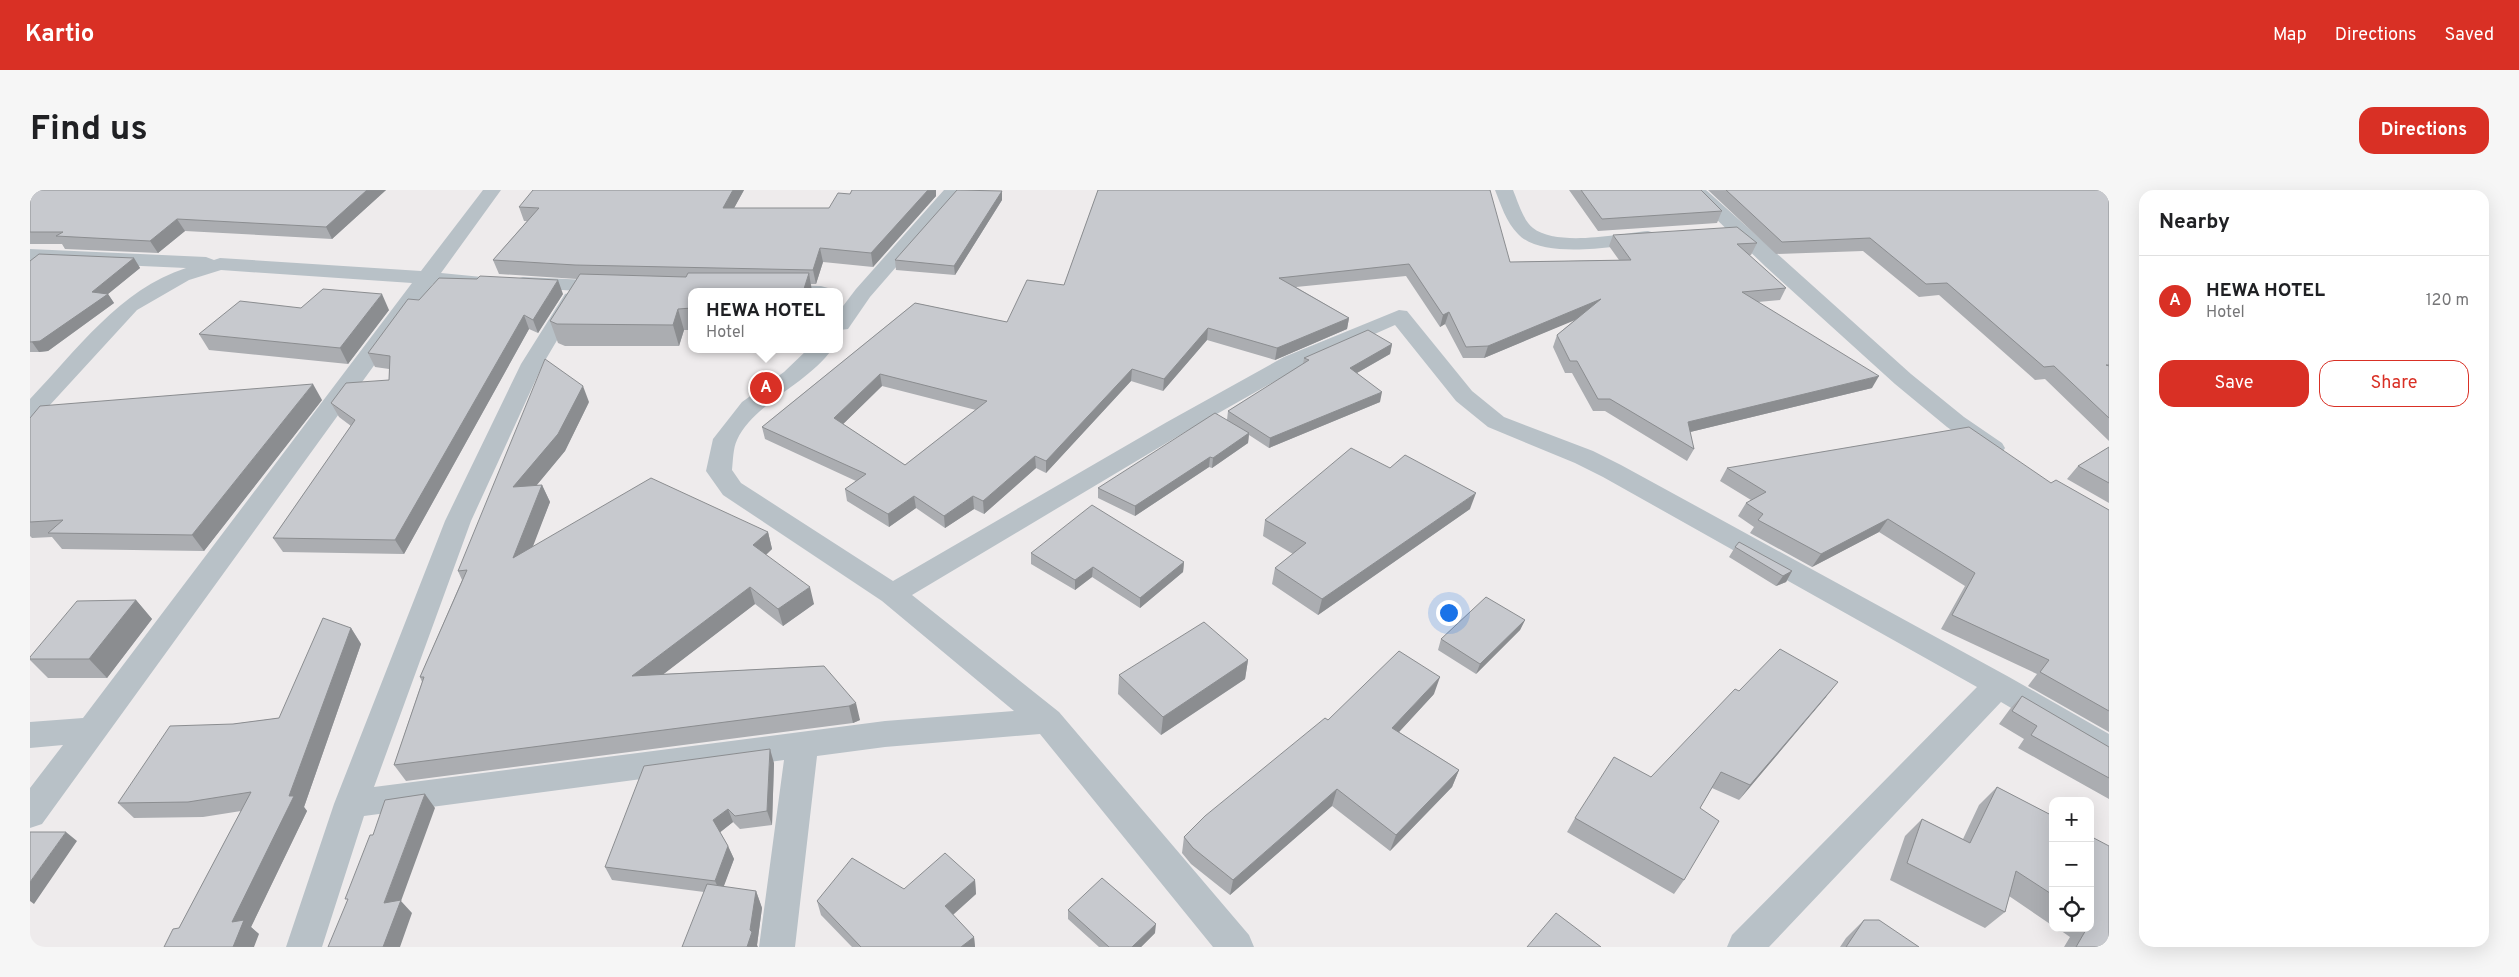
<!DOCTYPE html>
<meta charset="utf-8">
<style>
:root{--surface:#fff;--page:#f6f6f6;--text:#202124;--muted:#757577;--line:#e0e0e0;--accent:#d93025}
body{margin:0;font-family:Overpass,sans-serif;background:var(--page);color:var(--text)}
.controls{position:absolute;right:15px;bottom:15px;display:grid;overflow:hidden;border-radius:10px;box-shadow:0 5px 20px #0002}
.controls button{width:45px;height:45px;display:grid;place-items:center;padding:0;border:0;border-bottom:1px solid var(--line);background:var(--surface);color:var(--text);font:25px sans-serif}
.you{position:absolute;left:1418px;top:422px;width:18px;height:18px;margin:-12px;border:4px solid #fff;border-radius:50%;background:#1a73e8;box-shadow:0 0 0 8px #1a73e833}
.badge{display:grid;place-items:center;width:32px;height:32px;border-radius:50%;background:var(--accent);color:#fff;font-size:16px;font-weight:700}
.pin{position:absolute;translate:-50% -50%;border:2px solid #fff;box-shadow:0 1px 5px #0006}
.popup{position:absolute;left:658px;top:98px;width:155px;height:65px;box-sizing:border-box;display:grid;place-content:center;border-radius:10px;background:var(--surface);filter:drop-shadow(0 1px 4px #0005);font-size:16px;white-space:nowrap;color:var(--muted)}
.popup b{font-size:19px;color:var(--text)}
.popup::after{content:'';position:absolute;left:50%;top:100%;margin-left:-10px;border:10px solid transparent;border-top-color:var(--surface)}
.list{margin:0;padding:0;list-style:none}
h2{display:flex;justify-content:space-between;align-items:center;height:65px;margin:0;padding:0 20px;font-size:21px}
h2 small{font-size:16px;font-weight:400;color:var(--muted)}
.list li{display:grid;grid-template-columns:32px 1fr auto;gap:15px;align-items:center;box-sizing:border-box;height:90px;padding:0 20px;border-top:1px solid var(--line)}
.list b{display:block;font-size:19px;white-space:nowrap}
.list p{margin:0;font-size:16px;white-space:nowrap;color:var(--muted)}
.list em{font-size:16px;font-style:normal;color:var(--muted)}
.actions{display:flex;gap:10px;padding:15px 20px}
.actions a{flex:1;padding:11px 0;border:1px solid var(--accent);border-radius:15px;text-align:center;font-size:18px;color:var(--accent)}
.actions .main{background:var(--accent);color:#fff}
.icon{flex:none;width:28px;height:28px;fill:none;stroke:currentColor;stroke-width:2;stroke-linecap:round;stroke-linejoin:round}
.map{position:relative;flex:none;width:2079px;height:757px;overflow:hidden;border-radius:15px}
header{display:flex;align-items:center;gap:30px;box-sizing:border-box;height:70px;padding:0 25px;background:var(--accent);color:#fff}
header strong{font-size:24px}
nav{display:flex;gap:28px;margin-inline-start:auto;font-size:18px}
.intro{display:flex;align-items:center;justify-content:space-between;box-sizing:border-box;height:120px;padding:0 30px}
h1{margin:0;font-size:35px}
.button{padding:12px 22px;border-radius:15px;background:var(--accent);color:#fff;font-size:18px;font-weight:700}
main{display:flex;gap:30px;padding:0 30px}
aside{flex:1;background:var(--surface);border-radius:15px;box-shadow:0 5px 20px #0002}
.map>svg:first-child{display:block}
</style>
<header>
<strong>Kartio</strong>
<nav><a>Map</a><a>Directions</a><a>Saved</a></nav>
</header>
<div class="intro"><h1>Find us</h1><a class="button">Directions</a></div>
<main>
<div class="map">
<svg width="2079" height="757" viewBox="0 0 2079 757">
<rect width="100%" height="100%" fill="#eeebec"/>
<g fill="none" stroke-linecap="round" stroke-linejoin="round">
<path fill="#b8c1c7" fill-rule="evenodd" d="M453,0H471L411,83L452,87L455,91L452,95L445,97L403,94L12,634L0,638V598L33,555L0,558V532L53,528L382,93L191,80L159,90L107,120L8,228L0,230V209C46,161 90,99 156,78L0,71V59L176,67L184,70L190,68L391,81Z
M914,0H933L840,107L818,139L810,140V120L826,99Z
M1465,0H1483C1488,12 1493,30 1503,38C1527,57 1589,44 1618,41L1625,43L1628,47L1625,51L1618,53C1586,56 1512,70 1488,44C1476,32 1471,15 1465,0Z
M1656,0H1676L1881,184L1934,227L1972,253L1975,258L1972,263L1963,266L1954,263L1917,237L1865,194L1736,77Z
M493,87L579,91L586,93L589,97L586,101L579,103L486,97L483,93L486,89Z
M745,95L791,96L798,98L801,102L735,101L738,97Z
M542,102L549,104L552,108L513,174L441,331L344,597L855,531L984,521L852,411L693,305L676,281L683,249L712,212L754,182L778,159H802C778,194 724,213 707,250C703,258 703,271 702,280L711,293L863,391L1137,232L1254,167L1369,120L1377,121L1442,201L1474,227L1563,261L1591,275L1979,487L2079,544V573L2068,569L1971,512L1739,757H1697L1702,745L1947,497L1573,287L1545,273L1458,237L1426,211L1365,135L1270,177L1155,242L882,405L1029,522L1219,745L1224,757H1183L1010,544L855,557L787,566L765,757H729L754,570L334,626L292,757H256L304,614L415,331L491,174L535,104Z"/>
</g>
<path fill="#abadb1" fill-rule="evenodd" d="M0,0H356L302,49L155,41L128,63L35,59L32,54H0Z
M714,0L704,18H799L820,4L822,0H906V6L843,77L793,72L786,94H781L782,102H662V140H654L649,156H535L528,153L520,131L547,89L469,84L463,70L497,31H494L489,17Z
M1068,0L1480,72L1589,70L1579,56L1583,45L1727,53L1721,65H1719L1756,98L1750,110L1728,112L1842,198L1660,242L1664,259L1657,271L1575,221H1563L1542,183H1535L1523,157L1527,145L1546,129L1454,168H1433L1415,134L1410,137L1376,86L1266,97L1319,128L1317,139L1245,170L1177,150L1133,201L1101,191L1016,283L1006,278L954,324L944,319L915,338L886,318L859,337L817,311L815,299L826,291L735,249L732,237L885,113L977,132L1034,95ZM852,196L946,220L875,275L813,234Z
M1539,0H1671L1692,21L1687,33L1568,41Z
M1678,0H2079V251L2015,189L2005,190L1909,105L1889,107L1833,61L1746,64Z
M972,1V10L925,85L866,80L865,70Z
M104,68L110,78L78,104L84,113L18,161L9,162H0V71Z
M533,104L508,143L499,139L374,364L253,362L243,348L321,236L309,227L301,213L359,190V179L345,177L338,163Z
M271,118L359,120L318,174L179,160L169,144Z
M1362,154L1360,164L1327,183L1350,212L1239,258L1219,245L1218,253L1182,278L1179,277L1105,326L1068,308V298L1197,230L1198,221L1273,174L1274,168Z
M292,210L174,361L32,359L22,347L2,348L0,346V228Z
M559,212L535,261L506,296L512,295L520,312L502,356L738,342L742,359L736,365L784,414L753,436L725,414L633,484L794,476L830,530L823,533L376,591L364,575L392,492L390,487L432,390L428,381Z
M2079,257V313L2037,289L2048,276Z
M1697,278L2021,293L2079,320V542L1998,496L2007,484L1911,439L1935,396L1849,342L1782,377L1720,343L1724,337L1708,326L1716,313L1721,310L1690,291Z
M1440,319L1288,425L1242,394L1245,378L1263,364L1233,346L1235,330Z
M1705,357L1762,381L1756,392L1746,396L1699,367Z
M1001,363L1154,372L1153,382L1110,418L1062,387L1045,400L1001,374Z
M106,410L122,429L77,488H18L0,470V467Z
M1495,430L1490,440L1446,484L1408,460L1411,449Z
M321,438L331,454L274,617L277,621L221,737L229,744L149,738L211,621L173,627L104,628L88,613L203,534L249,528Z
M1218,470L1215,489L1131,545L1088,504L1089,485Z
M1709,501L1796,507L1709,610L1682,598L1670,618L1654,690L1644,704L1537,642L1545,628L1621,587Z
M1404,504L1369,542L1429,580L1422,597L1360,661L1302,616L1200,705L1161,674L1152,663L1154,647Z
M1992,506L2079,557V609L1988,558L1994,549L1969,534L1980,519Z
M744,573L742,635L710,639L703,632L690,642L698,656L704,669L693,697L726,701L732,718L727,755L674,702L582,690L575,677Z
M1967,597L2023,626V736L1979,706L1975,722L1955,738L1860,690L1875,646L1892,629L1933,649L1949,615Z
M2060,646L2079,757H2034L2040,747L2027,738H2060Z
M945,690L946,704L923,725L944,747L945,757H822L791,725L787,711Z
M1038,720L1125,743L1111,757H1069L1038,729Z
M1834,730L1889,757H1810L1816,748Z"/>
<path fill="#8b8d90" d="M337,0H356L302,49L296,37Z
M703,0H714L697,31L693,18Z
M898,0H906V6L843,77L841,63Z
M972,1V10L925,85L924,76Z
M147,29L155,41L128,63L120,51Z
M790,58L793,72L786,94L783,80Z
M104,68L110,78L78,104L84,113L18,161L9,162L2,152L62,102Z
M779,83L782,102H773Z
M528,90L533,104L508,143L503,130Z
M352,104L359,120L318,174L310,158Z
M1571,109L1567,121L1454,168L1458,156Z
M648,119L654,140L649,156L643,135Z
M1419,122L1415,134L1410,137L1413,125Z
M494,125L499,139L374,364L365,350Z
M1319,128L1317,139L1245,170L1247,158Z
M1178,138L1177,150L1133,201L1134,189Z
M1362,154L1360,164L1318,188L1320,178Z
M1102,179L1101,191L1016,283V271Z
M850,184L852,196L806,241L804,228Z
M1849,186L1842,198L1652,244L1658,232Z
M283,194L292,210L174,361L162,345Z
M553,196L559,212L535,261L491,314L483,297Z
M1352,202L1350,212L1239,258L1240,248Z
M1219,243L1218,253L1182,278L1183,268Z
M1005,266L1006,278L954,324L953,311Z
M1180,267L1179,277L1105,326V316Z
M512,295L520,312L492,385L483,368Z
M1446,303L1440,319L1288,425L1292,409Z
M884,306L886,318L859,337L858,324Z
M943,306L944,319L915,338L914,326Z
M1858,329L1849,342L1782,377L1791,364Z
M738,342L742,359L728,372L723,355Z
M1154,372L1153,382L1110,418V408Z
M1063,377L1062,387L1045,400V390Z
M1762,381L1756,392L1746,396L1753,386Z
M720,397L725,414L609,503L602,486Z
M780,397L784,414L753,436L748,419Z
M106,410L122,429L77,488L59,469Z
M1495,430L1490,440L1446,484L1450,474Z
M321,438L331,454L274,617L277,621L221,737L229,744L224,757H203L202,732L259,606Z
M1218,470L1215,489L1131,545L1133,527Z
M1410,487L1404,504L1357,555L1362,538Z
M1808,492L1796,507L1709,610L1720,595Z
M826,513L830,530L823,533L819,516Z
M740,559L744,573L742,635L737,621Z
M1429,580L1422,597L1360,661L1366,645Z
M1307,599L1302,616L1200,705L1203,690Z
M395,604L405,618L371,711L382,723L370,757H353L354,713Z
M698,619L703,632L688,644L683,630Z
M36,642L47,651L4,714L0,711V692Z
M698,656L704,669L691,704L685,691Z
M945,690L946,704L917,730L915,716Z
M726,701L732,718L727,755L728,757H717L720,740Z
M1126,734L1125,743L1111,757H1102Z
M944,747L945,757H931Z"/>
<path fill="#c7c9ce" stroke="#8b8d90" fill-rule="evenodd" d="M0,0H337L296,37L147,29L120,51L26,46L33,42H0Z
M503,0H703L693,18H799L808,3L820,4L822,0H898L841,63L790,58L783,80L545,75L463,70L509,18L489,17Z
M927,0L972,1L924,76L865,70Z
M1068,0H1460L1480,72L1601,70L1583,45L1707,37L1727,53L1707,54L1756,98L1712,102L1849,186L1658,232L1664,259L1580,209H1568L1547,171H1540L1527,145L1571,109L1458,156L1436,157L1419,122L1413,125L1379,74L1249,88L1319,128L1247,158L1178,138L1134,189L1102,179L1016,271L1005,266L953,311L943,306L914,326L884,306L858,324L815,299L836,284L732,237L885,113L977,132L997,90L1034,95ZM850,184L957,211L875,275L804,228Z
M1551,0H1671L1692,21L1572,29Z
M1696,0H2079V175H2076L2079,176V228L2024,176L2014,177L1917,93L1896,94L1840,48L1752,52Z
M9,64L104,68L62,102L78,104L10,151L0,152V71Z
M658,83H779L773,102H662V118L648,119L643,135L527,134L520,131L550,84L656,87Z
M450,86L528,90L503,130L494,125L365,350L243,348L325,230L301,213L316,193L359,190L360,166L338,163L378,109L389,110L409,88L447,89Z
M293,99L352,104L310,158L169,144L210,111L271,118Z
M1338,140L1362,154L1320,178L1352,202L1240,248L1198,221L1279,170L1274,168Z
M515,169L553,196L528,244L483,297L512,295L483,368L621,288L738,342L723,355L780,397L748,419L720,397L602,486L794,476L826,513L819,516L364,575L394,487H390L437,380L428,381Z
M283,194L162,345L18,343L33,330L0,332V228L10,216Z
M1185,223L1219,243L1183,268L1180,267L1105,316L1068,298Z
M1939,237L2021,293L2026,290L2079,320V521L2010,482L2019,470L1922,425L1945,383L1858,329L1791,364L1728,330L1733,324L1716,313L1736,302L1697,278Z
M2079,257V293L2048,276Z
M1321,258L1360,278L1375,265L1446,303L1292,409L1245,378L1276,353L1235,330Z
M1062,315L1154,372L1110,408L1063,377L1045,390L1001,363Z
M1709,352L1762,381L1753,386L1705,357Z
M1456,407L1495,430L1450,474L1411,449Z
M106,410L59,469H0V467L47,411Z
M293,428L321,438L259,606H264L202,732L214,730L203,757H134L143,739L149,738L221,602L158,612L88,613L140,536L203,534L249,528Z
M1174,432L1218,470L1133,527L1089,485Z
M1750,459L1808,492L1720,595L1691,582L1670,618L1689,631L1654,690L1545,628L1584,567L1621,587L1705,499L1709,501Z
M1369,461L1410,487L1362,538L1429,580L1366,645L1307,599L1203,690L1163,658L1154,647L1175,626L1295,528L1298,530Z
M1992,506L2079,557V588L2001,545L2007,536L1982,521Z
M740,559L737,621L705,626L698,619L683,630L698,656L685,691L575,677L614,576Z
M1967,597L2023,626V705L1986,681L1975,722L1877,673L1892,629L1940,653Z
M395,604L354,713L371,710L353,757H298L318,709H315L340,645H343L355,610Z
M0,642H36L0,692Z
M2060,646L2079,656V757H2046L2057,738H2060V733L2061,731L2060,730Z
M915,663L945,690L915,716L944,747L931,757H831L787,711L822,668L874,699Z
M1072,688L1126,734L1102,757H1079L1038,720Z
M677,694L726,701L720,740L722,742L717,757H652Z
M1526,723L1571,757H1497Z
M1834,730H1849L1889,757H1816Z"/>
</svg>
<div class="controls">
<button>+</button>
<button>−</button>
<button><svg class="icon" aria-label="locate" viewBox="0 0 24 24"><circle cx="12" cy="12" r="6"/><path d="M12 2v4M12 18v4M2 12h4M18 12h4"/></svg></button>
</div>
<div class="you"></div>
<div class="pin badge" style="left:736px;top:198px">A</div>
<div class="popup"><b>HEWA HOTEL</b>Hotel</div>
</div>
<aside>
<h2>Nearby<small></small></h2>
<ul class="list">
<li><span class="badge">A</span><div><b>HEWA HOTEL</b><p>Hotel</p></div><em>120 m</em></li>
</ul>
<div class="actions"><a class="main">Save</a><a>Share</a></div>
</aside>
</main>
